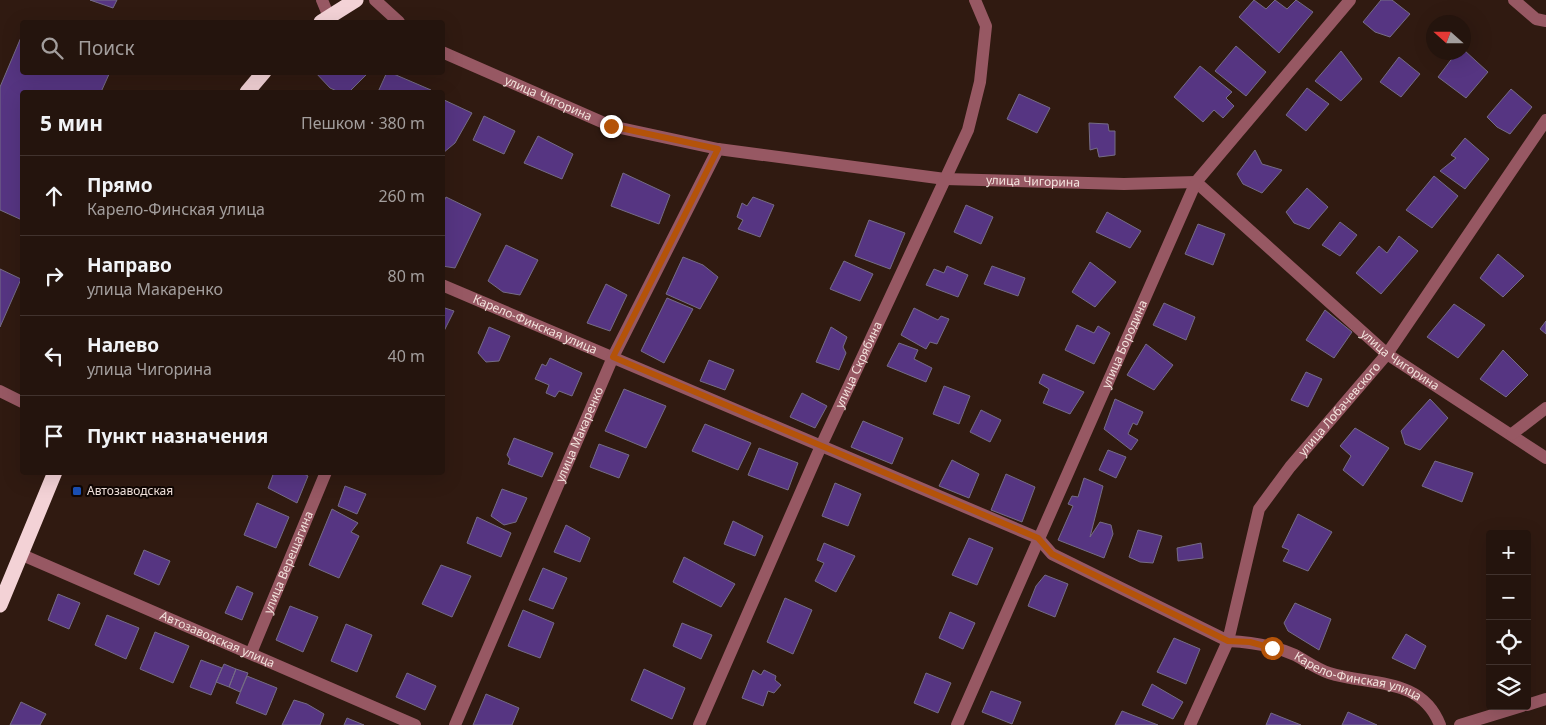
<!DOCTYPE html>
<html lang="ru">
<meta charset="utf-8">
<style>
:root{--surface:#24140d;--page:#2c1d16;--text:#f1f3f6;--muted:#a39e9d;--line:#41332e}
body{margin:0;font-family:"Noto Sans",sans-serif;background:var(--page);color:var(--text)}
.controls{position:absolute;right:15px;bottom:15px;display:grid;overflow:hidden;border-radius:5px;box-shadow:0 5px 20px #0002}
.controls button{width:45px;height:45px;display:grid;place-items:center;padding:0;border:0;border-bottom:1px solid var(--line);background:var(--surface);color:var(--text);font:25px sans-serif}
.compass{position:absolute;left:1426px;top:15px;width:45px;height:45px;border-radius:50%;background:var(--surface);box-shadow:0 5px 20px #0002;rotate:291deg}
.stop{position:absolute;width:15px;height:15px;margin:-11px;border:4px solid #b45309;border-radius:50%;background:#fff}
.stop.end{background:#b45309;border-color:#fff;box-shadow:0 1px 5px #0008}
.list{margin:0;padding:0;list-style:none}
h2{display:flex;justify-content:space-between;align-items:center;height:65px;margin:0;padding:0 20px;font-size:21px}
h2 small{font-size:16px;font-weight:400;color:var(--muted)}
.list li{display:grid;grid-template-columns:32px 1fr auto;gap:15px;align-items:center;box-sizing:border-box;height:80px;padding:0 20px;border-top:1px solid var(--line)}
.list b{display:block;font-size:19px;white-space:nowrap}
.list p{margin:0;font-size:16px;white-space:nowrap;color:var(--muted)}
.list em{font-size:16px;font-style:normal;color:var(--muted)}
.icon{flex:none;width:28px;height:28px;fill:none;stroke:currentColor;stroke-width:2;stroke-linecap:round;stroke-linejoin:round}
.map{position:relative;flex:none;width:1546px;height:725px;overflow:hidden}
.search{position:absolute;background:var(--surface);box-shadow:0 5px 20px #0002;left:20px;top:20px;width:425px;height:55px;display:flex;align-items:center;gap:12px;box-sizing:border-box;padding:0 18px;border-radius:5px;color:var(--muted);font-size:19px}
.panel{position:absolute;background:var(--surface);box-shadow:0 5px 20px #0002;left:20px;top:90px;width:425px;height:385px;border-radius:5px}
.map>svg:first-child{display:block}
</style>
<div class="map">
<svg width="1546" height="725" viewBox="0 0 1546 725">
<rect width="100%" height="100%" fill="#301a11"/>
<path fill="#563582" stroke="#756c85" d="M90,0H117L113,8Z
M1254,0L1266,9L1275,0L1287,9L1296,0L1313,12L1279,53L1239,17Z
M1381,0H1392L1410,14L1390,37L1375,32L1363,22Z
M22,35V72H110L101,92H22V220L0,210V87Z
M1236,46L1266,72L1246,96L1215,71Z
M1464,50L1488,72L1466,98L1438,77L1457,52H1464Z
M1341,51L1362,79L1341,101L1315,81Z
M1399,57L1420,74L1401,97L1380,82Z
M1200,66L1232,92L1226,98L1234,106L1223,118L1214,110L1203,122L1174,97Z
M315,72H363L366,75L349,92H339L330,88Z
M387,72H389L431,90L430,92H378Z
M1307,88L1329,104L1306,131L1286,115Z
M1511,89L1532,107L1510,134L1497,127L1487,117Z
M1019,94L1050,108L1037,133L1007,119Z
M442,99L472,113L455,143L443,153Z
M484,116L515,131L504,154L473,140Z
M1089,123L1108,124L1109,131H1115V155L1099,157L1097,148L1090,150Z
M538,136L573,154L562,179L524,163Z
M1465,138L1489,159L1465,189L1440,171L1456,158L1451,155Z
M1255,150L1262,164L1282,170L1262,193L1243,184L1237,174Z
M623,173L670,195L659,224L611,206Z
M1434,176L1458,196L1432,228L1406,210Z
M1307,188L1328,207L1309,229L1294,223L1286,212Z
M446,197L481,214L455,268L442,266V205Z
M753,197L774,205L760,237L738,229L743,220L737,217L742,203L747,206Z
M966,205L993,217L981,244L954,232Z
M1107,212L1141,231L1130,248L1096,232Z
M869,220L905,233L890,269L855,256Z
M1340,222L1357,235L1340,256L1322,245Z
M1198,224L1225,234L1213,265L1185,254Z
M1399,236L1418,251L1381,294L1356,273L1379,246L1387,253Z
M506,245L538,260L520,295L503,292L488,281Z
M1498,254L1524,276L1503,297L1480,278Z
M683,257L703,265L718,277L700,309L666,294Z
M844,261L873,274L860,301L830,289Z
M1090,262L1116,282L1095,307L1072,292Z
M947,266L968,275L958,297L926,285L934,269L944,273Z
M992,266L1025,278L1018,296L984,284Z
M0,269L21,279L0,327Z
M606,284L627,295L610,331L587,323Z
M667,298L693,309L664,363L641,351Z
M1164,303L1195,317L1186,340L1153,325Z
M1454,304L1485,325L1458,358L1427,337Z
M442,307L454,311L442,335Z
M914,308L938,320L941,316L949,319L937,344L930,342L926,349L901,335Z
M1325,310L1352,332L1334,358L1306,340Z
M1546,321V334L1540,329Z
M1077,325L1094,333L1098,326L1110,333L1094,364L1065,350Z
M489,327L510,336L499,361L486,362L478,353Z
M831,327L847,337L843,347L846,353L839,370L816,362Z
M899,343L918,350L914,359L932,368L926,382L887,366Z
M1146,344L1173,365L1154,390L1127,375Z
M1503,350L1528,375L1506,397L1480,379Z
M550,358L582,373L572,396L559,391L555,397L546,393L549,385L535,379L542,364L546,366Z
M709,360L734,370L725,390L700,381Z
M1306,372L1322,379L1308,407L1291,400Z
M1043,374L1084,392L1070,414L1043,403L1049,389L1039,383Z
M944,386L970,396L959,424L933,414Z
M624,389L666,406L646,448L605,431Z
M802,393L827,406L815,428L790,417Z
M1115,399L1143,412L1137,425L1133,423L1128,434L1138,440L1131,450L1104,429Z
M1430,399L1448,418L1420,450L1405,444L1401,431Z
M981,410L1001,420L990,442L970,432Z
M863,421L903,438L892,464L851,447Z
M705,424L751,443L738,470L692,451Z
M1355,428L1389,448L1363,486L1343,470L1351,456L1340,446Z
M514,438L553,453L542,477L508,464L510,459L507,455Z
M599,444L629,455L619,478L590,467Z
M759,448L798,463L788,490L748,475Z
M1108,450L1126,457L1116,478L1099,470Z
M952,460L979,474L969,498L939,486Z
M1435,461L1473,473L1462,502L1422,486Z
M274,472H300L308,476L297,503L268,488Z
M1006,474L1035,487L1022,522L991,510Z
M1084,478L1103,486L1090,537L1100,522L1111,525L1113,534L1104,558L1058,540L1073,506L1068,504L1072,496L1078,497Z
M835,483L861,494L848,526L822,516Z
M345,486L366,494L357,514L338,506Z
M502,489L527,498L516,522L504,525L491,516Z
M257,503L289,517L276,548L244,535Z
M332,509L358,523L351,532L359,536L339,578L309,565Z
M1298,514L1332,532L1308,571L1283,561L1289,550L1282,547Z
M477,517L511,533L501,557L467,543Z
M733,521L763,536L755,556L724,544Z
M566,525L590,538L580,562L554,552Z
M1138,530L1162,536L1153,563L1140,562L1129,557Z
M969,538L993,548L977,585L952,575Z
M824,543L855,556L836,592L815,581L824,563L817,560Z
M1201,543L1203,558L1178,561L1177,548Z
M144,550L170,561L159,585L134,574Z
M684,557L735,584L721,607L673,582Z
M441,565L471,576L452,617L422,604Z
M543,568L567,578L553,609L529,600Z
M1045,575L1068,584L1055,617L1028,606L1036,586Z
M237,586L253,593L242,620L225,613Z
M58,594L80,603L69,629L48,620Z
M785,598L812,610L793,654L767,642Z
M1295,603L1331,619L1319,650L1288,631L1284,623Z
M290,606L318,617L303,652L276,640Z
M523,610L554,623L540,658L508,646Z
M950,612L975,623L963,649L939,638Z
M107,615L139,628L126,659L95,645Z
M682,623L712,635L701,659L673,646Z
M346,624L372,635L357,672L331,661Z
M155,632L189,646L173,683L140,669Z
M1406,634L1426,646L1415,669L1392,658Z
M1174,638L1200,649L1186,684L1157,672Z
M201,660L222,668L211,695L190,687Z
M224,664L236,669L229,687L216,682Z
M236,669L248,673L240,692L229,687Z
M644,669L685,688L672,719L631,700Z
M753,670L761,675L764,670L776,676L775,680L781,685L774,693L768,691L763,706L742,698Z
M407,673L436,686L425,710L396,697Z
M926,673L951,683L938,713L914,703Z
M247,676L277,688L266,715L236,703Z
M1152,684L1183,702L1173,719L1142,705Z
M991,691L1021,702L1012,724L982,712Z
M486,694L519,708L512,725H473Z
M294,700L307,704L324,714L320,725H282Z
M21,702L46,714L40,725H10Z
M1122,711L1158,725H1115Z
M1348,712L1377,725H1342Z
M1271,713L1301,725H1266Z
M347,718L364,725H344Z"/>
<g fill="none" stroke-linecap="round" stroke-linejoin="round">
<g stroke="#975863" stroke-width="12">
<path d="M322,0L329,17"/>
<path d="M375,0L399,22"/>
<path d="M1514,0L1536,19L1546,21"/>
<path id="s1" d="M442,52L611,126L718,149L945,179L1124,184L1196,182L1387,354L1546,458"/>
<path id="s2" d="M442,285L1038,538L1052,554L1228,641C1250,642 1275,646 1295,655C1306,661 1317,669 1329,673C1370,686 1421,676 1440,725"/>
<path d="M0,391L22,402"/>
<path d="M1512,434L1546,408"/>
<path id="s3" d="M20,554L415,725"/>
<path id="s4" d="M251,653L326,472"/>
<path d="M1527,705L1546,699"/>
<path id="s5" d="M455,725L613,357L718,149"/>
<path id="s6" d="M699,725L821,446L968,130L980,82L986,26L975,0"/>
<path id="s7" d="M957,725L1196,182L1350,0"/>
<path id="s8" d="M1190,725L1228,641L1259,509L1290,467L1387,354L1546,120"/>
<path d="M1460,725L1522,706"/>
</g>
<path stroke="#f3d2d6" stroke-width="15" d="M321,22L356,0
M247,92L264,72
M0,605L55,472"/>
</g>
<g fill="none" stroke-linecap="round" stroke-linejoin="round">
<path stroke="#b45309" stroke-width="6" d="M611,126L718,149L613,357L1038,538L1052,554L1228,641L1250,642L1272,648"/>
</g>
<rect fill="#1a4fb4" stroke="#110704" stroke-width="2" x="72" y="486" width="10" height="10" rx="2.5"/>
<g text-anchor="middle" stroke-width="4" stroke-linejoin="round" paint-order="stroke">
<g font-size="12" fill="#f3e3dd" stroke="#110704">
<text dy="4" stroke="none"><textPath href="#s1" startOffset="116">улица Чигорина</textPath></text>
<text dy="4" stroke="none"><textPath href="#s1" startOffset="611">улица Чигорина</textPath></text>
<text dy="4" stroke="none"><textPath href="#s2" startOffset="101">Карело-Финская улица</textPath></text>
<text dy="4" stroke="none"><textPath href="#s7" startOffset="416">улица Бородина</textPath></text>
<text dy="4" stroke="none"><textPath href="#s1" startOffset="1045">улица Чигорина</textPath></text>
<text dy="4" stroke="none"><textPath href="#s6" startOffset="394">улица Скрябина</textPath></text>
<text dy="4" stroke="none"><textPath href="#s8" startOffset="356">улица Лобачевского</textPath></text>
<text dy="4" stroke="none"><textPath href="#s5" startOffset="316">улица Макаренко</textPath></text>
<text dy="4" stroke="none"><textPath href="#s4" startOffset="98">улица Верещагина</textPath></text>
<text dy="4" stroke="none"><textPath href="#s3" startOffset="215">Автозаводская улица</textPath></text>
<text dy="4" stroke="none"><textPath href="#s2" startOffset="1001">Карело-Финская улица</textPath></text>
</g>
<g font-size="12" fill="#f3e3dd" stroke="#110704" text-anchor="start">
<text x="87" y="495">Автозаводская</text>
</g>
</g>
</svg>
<div class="controls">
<button>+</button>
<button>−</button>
<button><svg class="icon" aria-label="locate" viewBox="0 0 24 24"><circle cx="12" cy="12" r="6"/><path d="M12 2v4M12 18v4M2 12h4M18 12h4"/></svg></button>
<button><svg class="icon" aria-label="layers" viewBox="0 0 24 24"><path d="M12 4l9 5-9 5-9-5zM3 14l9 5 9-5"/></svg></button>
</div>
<svg class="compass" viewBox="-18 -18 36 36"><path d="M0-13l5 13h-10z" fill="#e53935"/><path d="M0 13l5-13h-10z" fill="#a39e9d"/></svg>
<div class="stop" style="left:1272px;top:648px"></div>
<div class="stop end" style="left:611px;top:126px"></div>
<div class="search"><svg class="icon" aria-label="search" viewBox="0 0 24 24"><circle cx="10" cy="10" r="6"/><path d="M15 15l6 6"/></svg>Поиск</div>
<section class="panel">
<h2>5 мин<small>Пешком · 380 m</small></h2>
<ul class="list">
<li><svg class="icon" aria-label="ahead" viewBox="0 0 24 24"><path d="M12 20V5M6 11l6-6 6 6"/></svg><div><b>Прямо</b><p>Карело-Финская улица</p></div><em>260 m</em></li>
<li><svg class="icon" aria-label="right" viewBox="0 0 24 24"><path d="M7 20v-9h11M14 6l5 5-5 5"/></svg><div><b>Направо</b><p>улица Макаренко</p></div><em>80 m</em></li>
<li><svg class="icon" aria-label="left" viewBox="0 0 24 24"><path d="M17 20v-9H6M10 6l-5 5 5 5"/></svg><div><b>Налево</b><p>улица Чигорина</p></div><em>40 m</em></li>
<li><svg class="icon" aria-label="arrive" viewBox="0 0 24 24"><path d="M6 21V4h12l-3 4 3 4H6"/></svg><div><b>Пункт назначения</b></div></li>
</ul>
</section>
</div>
